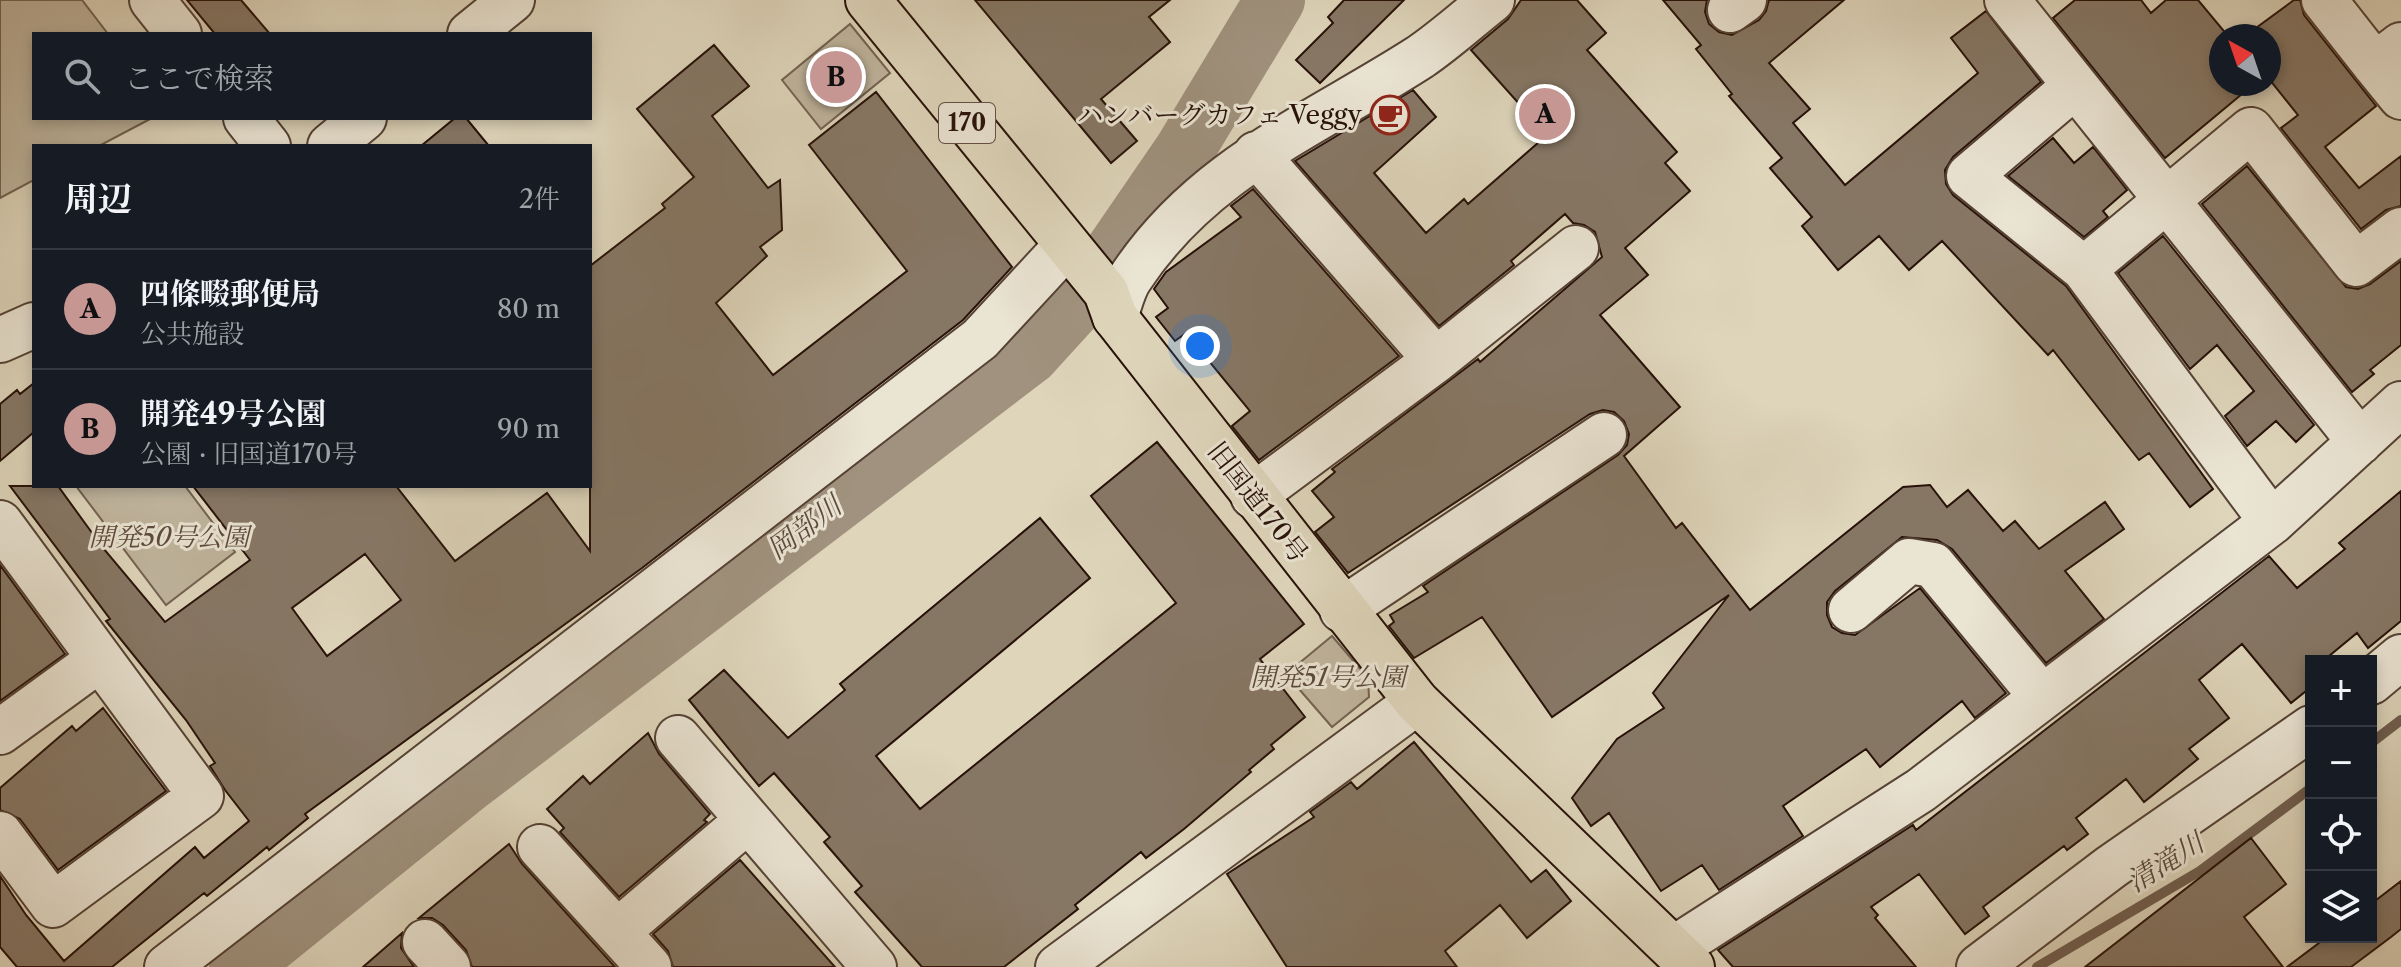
<!DOCTYPE html>
<html lang="ja">
<meta charset="utf-8">
<style>
:root{--surface:#171b24;--page:#242831;--text:#f1f3f6;--muted:#9ea1a6;--line:#363941;--accent:#c59692}
body{margin:0;font-family:"Libre Caslon Text","Noto Serif JP",serif;background:var(--page);color:var(--text)}
.controls{position:absolute;right:24px;bottom:24px;display:grid;overflow:hidden;border-radius:0px;box-shadow:0 4px 12px #0003}
.controls button{width:72px;height:72px;display:grid;place-items:center;padding:0;border:0;border-bottom:2px solid var(--line);background:var(--surface);color:var(--text);font:40px sans-serif}
.compass{position:absolute;left:2209px;top:24px;width:72px;height:72px;border-radius:50%;background:var(--surface);box-shadow:0 4px 12px #0003;rotate:320deg}
.you{position:absolute;left:1200px;top:346px;width:28px;height:28px;margin:-20px;border:6px solid #fff;border-radius:50%;background:#1a73e8;box-shadow:0 0 0 12px #1a73e833}
.badge{display:grid;place-items:center;width:52px;height:52px;border-radius:50%;background:var(--accent);color:#111;font-size:26px;font-weight:700}
.pin{position:absolute;translate:-50% -50%;border:4px solid #fff;box-shadow:0 2px 8px #0006}
.list{margin:0;padding:0;list-style:none}
h2{display:flex;justify-content:space-between;align-items:center;height:104px;margin:0;padding:0 32px;font-size:34px}
h2 small{font-size:26px;font-weight:400;color:var(--muted)}
.list li{display:grid;grid-template-columns:52px 1fr auto;gap:24px;align-items:center;box-sizing:border-box;height:120px;padding:0 32px;border-top:2px solid var(--line)}
.list b{display:block;font-size:30px;white-space:nowrap}
.list p{margin:0;font-size:26px;white-space:nowrap;color:var(--muted)}
.list em{font-size:26px;font-style:normal;color:var(--muted)}
.icon{flex:none;width:44px;height:44px;fill:none;stroke:currentColor;stroke-width:2;stroke-linecap:round;stroke-linejoin:round}
.map{position:relative;flex:none;width:2401px;height:967px;overflow:hidden}
.search{position:absolute;background:var(--surface);box-shadow:0 4px 12px #0003;left:32px;top:32px;width:560px;height:88px;display:flex;align-items:center;gap:20px;box-sizing:border-box;padding:0 28px;border-radius:0px;color:var(--muted);font-size:30px}
.panel{position:absolute;background:var(--surface);box-shadow:0 4px 12px #0003;left:32px;top:144px;width:560px;height:344px;border-radius:0px}
.map>svg:first-child{display:block}
</style>
<div class="map">
<svg width="2401" height="967" viewBox="0 0 2401 967">
<rect width="100%" height="100%" fill="#ded5bb"/>
<filter id="stains"><feTurbulence type="fractalNoise" baseFrequency=".0025" numOctaves="4"/><feColorMatrix values="0 0 0 0 .2 0 0 0 0 .09 0 0 0 0 .02 0 0 0 .5 -.17"/></filter>
<radialGradient id="worn" r=".72"><stop offset=".6" stop-color="#630" stop-opacity="0"/><stop offset="1" stop-color="#630" stop-opacity=".3"/></radialGradient>
<path fill="#bfb49d" stroke="#736252" stroke-width="2" d="M0,0H82L108,34H34V118H152L99,146H34V180L0,198Z
M850,24L890,73L821,129L782,80Z
M76,486H185L235,552L166,605Z
M1332,636L1368,678L1369,697L1332,727L1286,674Z"/>
<g fill="none" stroke-linecap="round" stroke-linejoin="round">
<path stroke="#705e4f" stroke-width="10" d="M2371,743L2401,720
M2037,967L2200,871L2311,788"/>
<path stroke="#a0927e" stroke-width="60" d="M239,967L467,783L1029,355L1090,288L1184,151L1275,0"/>
</g>
<path fill="#867765" stroke="#271108" stroke-width="2" fill-rule="evenodd" d="M187,0H241L270,34H215Z
M975,0H1170L1149,17L1170,42L1101,99L1137,141L1111,163Z
M1344,0H1404L1320,83L1296,60L1333,23L1328,17Z
M1521,0H1577L1606,33L1587,50L1677,152L1665,163L1690,191L1625,248L1648,275L1600,315L1680,407L1624,456L1676,528L1682,523L1750,610L1903,487L1930,485L1947,507L1968,490L2003,531L2015,521L2039,549L2105,502L2124,529L2065,571L2104,619L2046,663L1952,549L1937,540L1902,537L1835,591L1827,602V615L1832,627L1842,633L1855,635L1920,588L2006,693L1975,718L1962,701L1880,767L1866,749L1783,806L1803,836L1719,890L1702,865L1661,891L1609,813L1591,826L1572,798L1617,739L1664,708L1653,693L1729,595L1552,717L1482,617L1414,658L1389,626L1394,622L1390,615L1428,592L1423,586L1618,455L1627,445L1629,434L1624,421L1614,412L1603,410L1590,414L1348,573L1315,532L1334,517L1312,491L1335,472L1332,469L1478,359L1480,362L1602,257L1595,232L1584,225L1573,223L1565,214L1511,261L1514,265L1439,326L1295,161L1413,90L1436,117L1374,173L1426,233L1464,199L1468,204L1547,135L1471,50L1508,19Z
M1663,0H1707L1705,12L1709,24L1719,32L1732,35L1759,20L1766,11L1769,0H1844L1769,63L1810,109L1793,123L1845,185L1978,73L1951,38L1986,11L2041,82L1953,157L1945,170L1946,184L1953,195L2066,286L2213,489L2190,507L2149,453L2139,460L2053,350L2048,355L1942,241L1909,270L1879,236L1838,270L1802,226L1812,217L1770,168L1782,158L1729,96L1732,94L1696,49L1701,45Z
M2075,0H2141L2151,13L2166,0H2198L2228,36H2221V84H2254L2165,158L2053,18Z
M2294,0H2300L2304,15L2376,106L2325,147L2359,188L2401,156V206L2386,210L2361,229L2281,128L2298,115L2269,79V36H2245Z
M714,45L749,86L712,116L768,188L780,180L782,230L760,247L767,256L716,303L773,375L907,271L809,145L876,92L1012,267L963,320L642,568L305,814L308,818L269,850L267,847L207,896L204,893L112,967H17L0,947V876L26,915L64,961L195,847L204,858L249,821L225,790L210,766L215,763L186,720L106,621L110,619L10,486H58L103,548L165,622L250,560L193,486H396L455,561L547,493L590,551V266L665,208L662,204L694,177L637,109ZM365,554L401,600L327,656L292,608Z
M455,118H466L489,146H421Z
M2053,138L2074,163L2093,147L2127,190L2103,211L2108,217L2084,237L2008,176Z
M2247,166L2346,287L2358,289L2370,284L2401,261V345L2370,370L2374,374L2352,392L2202,204Z
M1253,189L1399,356L1259,460L1232,426L1250,411L1186,333L1175,341L1156,317L1168,308L1154,289L1166,272L1241,217L1231,206Z
M2163,236L2314,425L2296,442L2276,421L2247,446L2225,416L2254,391L2217,345L2190,369L2118,273Z
M34,383V432L0,461V404L17,390L20,394Z
M1157,442L1304,624L1260,659L1305,717L1271,745L1274,749L1249,770L1251,772L1184,829L1146,858L1141,852L1075,905L1078,909L1004,967H922L855,892L862,886L824,842L830,837L774,773L759,786L689,700L724,670L788,738L845,690L840,684L1040,518L1090,578L876,756L920,809L1176,603L1091,496Z
M2401,491V621L2368,648L2357,633L2323,661H2311V687L2291,703L2242,644L2199,680L2229,718L2189,749L2198,759L2144,802L2126,779L2076,818L2088,834L2067,850L2064,846L1983,907L1989,916L1965,934L1919,874L1871,907L1878,915L1875,918L1916,967H1733L1718,950L1913,825L1916,830L2269,556L2297,588L2345,549L2339,543Z
M0,565L65,654L0,701Z
M103,708L166,791L58,870L20,819L0,810V788L72,726L76,731Z
M648,733L659,754L710,814L704,820L707,822L619,897L560,832L564,828L547,809L583,776L590,784Z
M1414,742L1531,882L1546,870L1571,901L1527,938L1500,905L1445,951L1457,967H1287L1227,874L1314,817L1310,812L1351,782L1357,789Z
M2251,838L2286,884L2244,917L2283,967H2085Z
M509,844L522,864L615,967H472L466,950L443,925L432,918H419Z
M740,860L835,967H673L668,951L653,934Z
M2401,881V929L2391,937L2351,967H2287L2327,937H2371V904Z
M402,933L401,948L414,967H363Z"/>
<g fill="none" stroke-linecap="round" stroke-linejoin="round">
<defs>
<path id="minor" d="M152,0L179,34
M2007,0L2360,442
M2324,0L2375,65
M1730,10L1744,0
M470,34L512,0
M2401,45L2375,65L2401,97
M2075,86L1969,176L2084,269L2272,522
M246,118L268,146
M330,146L364,118
M1256,154L1436,360
M2084,269L2251,130L2356,264L2401,230
M1115,317C1120,304 1123,288 1131,277C1203,168 1316,124 1420,57C1445,40 1468,19 1492,0
M0,340L34,325
M1253,496L1436,360L1576,248
M0,523L201,796L53,905L0,834
M1342,610L1604,435
M1851,610L1909,561L1933,565L2042,697
M2371,682L2401,657
M0,732L100,659
M678,738L874,967
M540,847L649,967
M617,932L748,820
M425,942L448,967
M1675,948L1921,790L2272,522L2401,404
M167,967L980,339L1066,246
M1058,967L1417,702
M1979,967L2111,867L2311,728"/>
<path id="highway" d="M868,0L1106,292L1115,317L1417,702L1692,967"/>
</defs>
<use href="#minor" stroke="#554235" stroke-width="48"/>
<use href="#highway" stroke="#271108" stroke-width="48"/>
<use href="#minor" stroke="#eae4d3" stroke-width="44"/>
<use href="#highway" stroke="#ded5bb" stroke-width="44"/>
</g>
<defs>
<symbol id="cafe-ring" viewBox="-11 -11 22 22"><circle r="9.5" fill="#eae4d3" stroke="#8f2418" stroke-width="1.5"/><path d="M-5.5-4.5H6V0H3Q3 3.5 0 3.5H-2.5Q-5.5 3.5-5.5 0ZM3-3.2v2h1.7v-2ZM-6 4.5H4V6H-6Z" fill="#8f2418"/></symbol>
</defs>
<g fill-rule="evenodd">
<use href="#cafe-ring" x="1368" y="93" width="44" height="44"/>
</g>
<g text-anchor="middle" stroke-width="6" stroke-linejoin="round" paint-order="stroke">
<rect fill="#eae4d3" stroke="#625045" stroke-width="2" x="939" y="103" width="56" height="40" rx="6"/>
<g font-size="24" font-weight="bold" fill="#271108">
<text x="967" y="131">170</text>
</g>
<g font-size="26" fill="#271108" stroke="#eae4d3" text-anchor="end">
<text x="1362" y="124">ハンバーグカフェ Veggy</text>
</g>
<g font-size="26" fill="#271108" stroke="#eae4d3">
<text transform="translate(1258 502) rotate(52)" y="9">旧国道170号</text>
</g>
<g font-size="26" font-style="italic" fill="#5c4a3c" stroke="#eae4d3">
<text x="169" y="546">開発50号公園</text>
<text x="1328" y="686">開発51号公園</text>
</g>
<g font-size="28" font-style="italic" fill="#5d4b3d" stroke="#eae4d3">
<text transform="translate(804 527) rotate(-37)" y="10">岡部川</text>
<text transform="translate(2165 862) rotate(-32)" y="10">清滝川</text>
</g>
</g>
<rect width="100%" height="100%" filter="url(#stains)"/>
<rect width="100%" height="100%" fill="url(#worn)"/>
</svg>
<div class="controls">
<button>+</button>
<button>−</button>
<button><svg class="icon" aria-label="locate" viewBox="0 0 24 24"><circle cx="12" cy="12" r="6"/><path d="M12 2v4M12 18v4M2 12h4M18 12h4"/></svg></button>
<button><svg class="icon" aria-label="layers" viewBox="0 0 24 24"><path d="M12 4l9 5-9 5-9-5zM3 14l9 5 9-5"/></svg></button>
</div>
<svg class="compass" viewBox="-18 -18 36 36"><path d="M0-13l5 13h-10z" fill="#e53935"/><path d="M0 13l5-13h-10z" fill="#9ea1a6"/></svg>
<div class="you"></div>
<div class="pin badge" style="left:1545px;top:114px">A</div>
<div class="pin badge" style="left:836px;top:77px">B</div>
<div class="search"><svg class="icon" aria-label="search" viewBox="0 0 24 24"><circle cx="10" cy="10" r="6"/><path d="M15 15l6 6"/></svg>ここで検索</div>
<section class="panel">
<h2>周辺<small>2件</small></h2>
<ul class="list">
<li><span class="badge">A</span><div><b>四條畷郵便局</b><p>公共施設</p></div><em>80 m</em></li>
<li><span class="badge">B</span><div><b>開発49号公園</b><p>公園 · 旧国道170号</p></div><em>90 m</em></li>
</ul>
</section>
</div>
